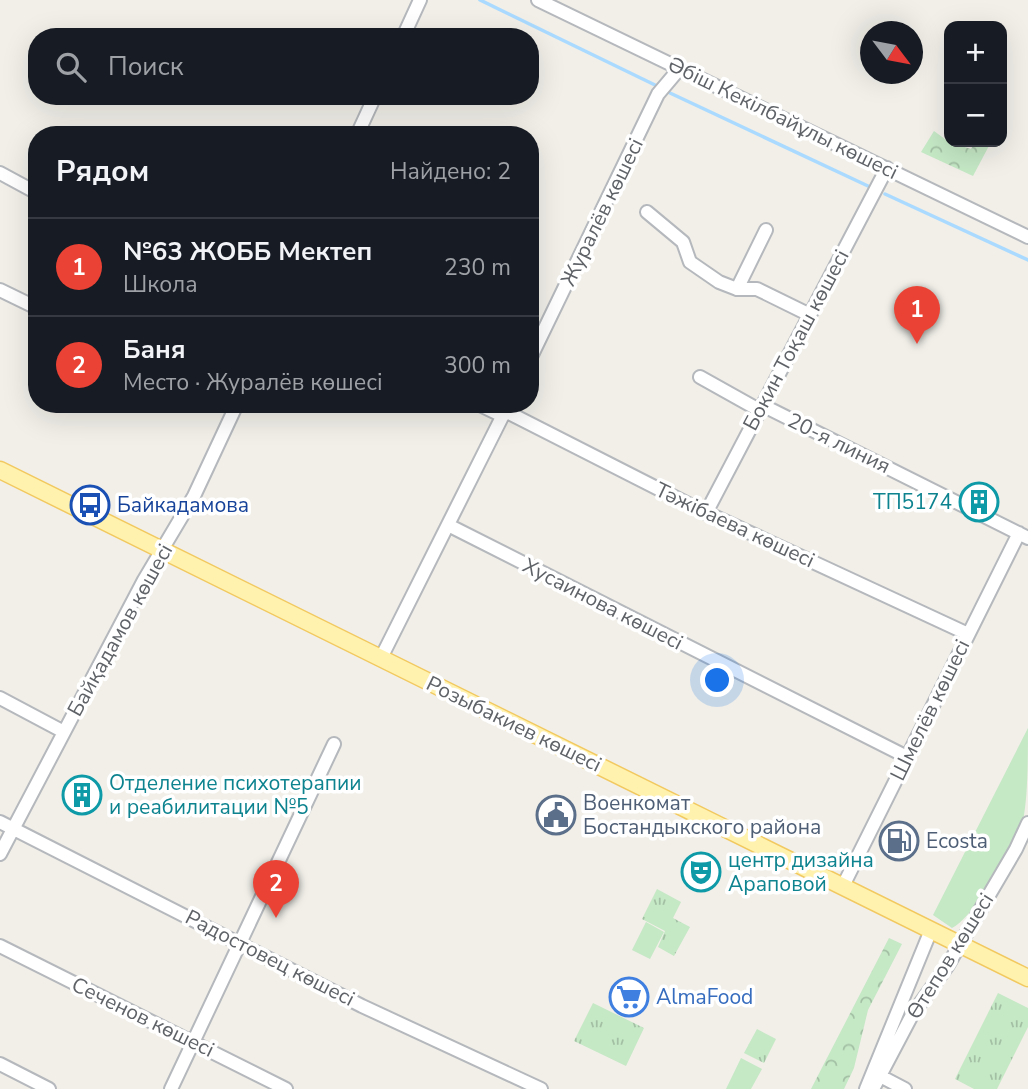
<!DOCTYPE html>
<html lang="ru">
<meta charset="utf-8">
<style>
:root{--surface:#171b24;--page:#242831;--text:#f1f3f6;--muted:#9ea1a6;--line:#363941;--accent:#ea4335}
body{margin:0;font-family:"Nunito Sans",sans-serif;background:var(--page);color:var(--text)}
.controls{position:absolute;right:21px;top:21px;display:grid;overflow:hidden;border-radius:14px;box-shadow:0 7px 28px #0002}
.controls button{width:63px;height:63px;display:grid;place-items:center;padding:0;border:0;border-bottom:2px solid var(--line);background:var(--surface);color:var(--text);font:35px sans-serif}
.compass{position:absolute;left:860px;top:21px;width:63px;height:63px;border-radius:50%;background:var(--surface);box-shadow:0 7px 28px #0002;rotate:122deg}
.you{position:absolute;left:718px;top:681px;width:24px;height:24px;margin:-18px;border:5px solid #fff;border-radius:50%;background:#1a73e8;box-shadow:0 0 0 10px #1a73e833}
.badge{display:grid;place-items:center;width:46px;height:46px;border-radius:50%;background:var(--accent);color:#fff;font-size:23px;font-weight:700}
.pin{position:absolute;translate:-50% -58px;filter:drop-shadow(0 2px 4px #0008)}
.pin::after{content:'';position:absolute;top:37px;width:24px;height:21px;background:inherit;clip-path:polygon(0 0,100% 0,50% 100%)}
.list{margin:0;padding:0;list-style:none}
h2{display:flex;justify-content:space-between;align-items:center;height:91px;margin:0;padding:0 28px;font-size:30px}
h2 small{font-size:23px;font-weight:400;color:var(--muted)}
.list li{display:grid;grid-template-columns:46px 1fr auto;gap:21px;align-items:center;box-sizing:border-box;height:98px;padding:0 28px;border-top:2px solid var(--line)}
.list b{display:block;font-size:26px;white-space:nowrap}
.list p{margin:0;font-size:23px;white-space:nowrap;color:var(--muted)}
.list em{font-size:23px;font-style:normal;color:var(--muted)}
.icon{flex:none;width:38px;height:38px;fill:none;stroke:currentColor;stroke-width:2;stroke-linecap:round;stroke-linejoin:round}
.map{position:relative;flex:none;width:1028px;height:1089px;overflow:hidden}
.search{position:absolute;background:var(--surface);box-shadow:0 7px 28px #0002;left:28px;top:28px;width:511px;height:77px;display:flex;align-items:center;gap:18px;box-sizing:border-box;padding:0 24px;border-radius:28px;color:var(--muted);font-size:26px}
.panel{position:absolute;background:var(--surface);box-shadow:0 7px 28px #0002;left:28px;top:126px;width:511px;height:287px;border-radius:28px}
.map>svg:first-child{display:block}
</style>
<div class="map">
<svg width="1028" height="1089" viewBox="0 0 1028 1089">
<defs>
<pattern id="forest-crowns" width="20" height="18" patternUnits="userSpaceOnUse" patternTransform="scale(1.75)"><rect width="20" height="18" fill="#c5e8c5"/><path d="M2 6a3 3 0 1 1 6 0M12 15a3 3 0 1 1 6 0" fill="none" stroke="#a3c0a4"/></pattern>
<pattern id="park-tufts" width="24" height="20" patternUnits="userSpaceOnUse" patternTransform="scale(1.75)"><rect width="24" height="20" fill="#c5e8c5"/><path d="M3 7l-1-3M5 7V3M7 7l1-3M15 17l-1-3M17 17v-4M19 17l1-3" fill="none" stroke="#a3c0a4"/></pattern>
</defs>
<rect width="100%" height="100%" fill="#f1efe8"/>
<path fill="#c5e8c5" d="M1028,728C1028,753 1028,798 1023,820C1015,846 975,917 952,928L933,915Z
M646,922L664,932L650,959L632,950Z
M741,1058L762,1069L751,1089H726Z"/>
<path fill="url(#forest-crowns)" d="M934,131L949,142L971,149L975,142H991L973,176L921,152Z
M889,938L902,944L868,1010L854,1068L844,1089H811Z"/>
<path fill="url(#park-tufts)" d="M657,889L681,902L673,918L690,927L674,956L658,947L665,931L642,919Z
M998,993L1028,1008V1027L997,1089H974L955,1079Z
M593,1003L644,1028L626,1066L574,1041Z
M757,1029L776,1039L764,1063L744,1053Z"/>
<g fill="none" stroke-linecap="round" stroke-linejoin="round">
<path stroke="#aadaff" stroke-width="3.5" d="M480,0L655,85
M670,93L868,186
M885,194L1028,260"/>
<defs>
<path id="minor" d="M538,0L1028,237
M403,37L420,0
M357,135L375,96
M0,173L37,193
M647,212L683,242L690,262L719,282L737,289H757L810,315
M737,289L766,230
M0,290L37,308
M530,359L658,94L680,68
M700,377L759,410
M478,404L503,416
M762,405L1028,538
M505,411L692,506L968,634
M706,513L887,168
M450,526L907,757
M381,658L508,405
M0,698L64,732
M0,822L362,1006L541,1089
M0,854L144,580L194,496L237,404
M843,886L1019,533
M0,946L286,1089
M0,1064L49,1089
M882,1077L905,1089
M171,1089L334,744
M866,1089L931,930
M873,1089L912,1015L948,965L1016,849L1028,823"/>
<path id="major" d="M0,470L1028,978"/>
</defs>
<use href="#minor" stroke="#b5b8bc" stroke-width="16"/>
<use href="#major" stroke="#f2c960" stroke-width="19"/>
<use href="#minor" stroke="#fff" stroke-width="12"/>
<use href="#major" stroke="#fff2af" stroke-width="16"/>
</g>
<defs>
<symbol id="building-ring" viewBox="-11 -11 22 22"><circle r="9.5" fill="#fff" stroke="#0f9aa8" stroke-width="1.5"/><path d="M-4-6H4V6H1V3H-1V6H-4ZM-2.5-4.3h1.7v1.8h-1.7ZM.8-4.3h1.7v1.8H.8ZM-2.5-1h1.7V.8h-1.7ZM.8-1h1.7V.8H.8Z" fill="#0f9aa8"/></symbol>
<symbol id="bus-ring" viewBox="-11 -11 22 22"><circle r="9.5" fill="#fff" stroke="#1a4fb4" stroke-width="1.5"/><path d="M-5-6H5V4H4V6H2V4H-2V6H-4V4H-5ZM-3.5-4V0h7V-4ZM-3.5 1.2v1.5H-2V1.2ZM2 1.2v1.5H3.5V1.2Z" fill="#1a4fb4"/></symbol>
<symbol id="civic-ring" viewBox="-11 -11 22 22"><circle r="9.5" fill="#fff" stroke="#5c6f8a" stroke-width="1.5"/><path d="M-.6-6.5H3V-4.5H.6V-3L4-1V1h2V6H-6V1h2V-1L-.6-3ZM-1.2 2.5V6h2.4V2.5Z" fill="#5c6f8a"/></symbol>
<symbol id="fuel-ring" viewBox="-11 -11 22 22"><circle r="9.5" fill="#fff" stroke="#5c6f8a" stroke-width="1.5"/><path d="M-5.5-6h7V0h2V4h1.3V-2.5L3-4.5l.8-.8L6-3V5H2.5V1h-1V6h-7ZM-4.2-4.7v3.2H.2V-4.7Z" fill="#5c6f8a"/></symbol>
<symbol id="theatre-ring" viewBox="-11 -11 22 22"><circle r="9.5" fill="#fff" stroke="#0f9aa8" stroke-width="1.5"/><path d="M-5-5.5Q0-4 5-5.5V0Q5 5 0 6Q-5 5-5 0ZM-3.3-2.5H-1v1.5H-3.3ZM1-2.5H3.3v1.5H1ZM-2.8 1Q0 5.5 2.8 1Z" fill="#0f9aa8"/></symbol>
<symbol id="supermarket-ring" viewBox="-11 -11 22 22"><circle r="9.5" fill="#fff" stroke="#3f7fe0" stroke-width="1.5"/><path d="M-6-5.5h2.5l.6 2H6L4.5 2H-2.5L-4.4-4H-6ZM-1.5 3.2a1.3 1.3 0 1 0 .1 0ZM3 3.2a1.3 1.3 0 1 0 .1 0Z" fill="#3f7fe0"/></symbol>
</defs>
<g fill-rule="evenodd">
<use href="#building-ring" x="957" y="480" width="44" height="44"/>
<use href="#bus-ring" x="68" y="483" width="44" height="44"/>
<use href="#building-ring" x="60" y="773" width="44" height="44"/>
<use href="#civic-ring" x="534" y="793" width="44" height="44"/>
<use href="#fuel-ring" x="877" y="819" width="44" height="44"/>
<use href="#theatre-ring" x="679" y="850" width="44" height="44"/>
<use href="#supermarket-ring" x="607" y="975" width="44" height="44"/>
</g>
<g text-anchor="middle" stroke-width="7" stroke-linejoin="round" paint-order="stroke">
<g font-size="21" fill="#5f6368" stroke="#fff">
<text transform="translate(783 118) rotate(26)" y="7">Әбіш Кекілбайұлы көшесі</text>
<text transform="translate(602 212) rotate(-64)" y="7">Журалёв көшесі</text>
<text transform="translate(796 340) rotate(-62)" y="7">Бокин Тоқаш көшесі</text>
<text transform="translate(839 443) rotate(26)" y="7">20-я линия</text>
<text transform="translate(735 525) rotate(25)" y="7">Тәжібаева көшесі</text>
<text transform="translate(603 604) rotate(27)" y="7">Хусаинова көшесі</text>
<text transform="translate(120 630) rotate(-61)" y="7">Байқадамов көшесі</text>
<text transform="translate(930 710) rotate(-64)" y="7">Шмелёв көшесі</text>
<text transform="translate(514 724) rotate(26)" y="7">Розыбакиев көшесі</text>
<text transform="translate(950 956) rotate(-58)" y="7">Өтепов көшесі</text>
<text transform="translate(270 958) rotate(27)" y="7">Радостовец көшесі</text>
<text transform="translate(143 1017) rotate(26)" y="7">Сеченов көшесі</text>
</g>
<g font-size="21" fill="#0d838f" stroke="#fff" text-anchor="start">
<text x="952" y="509" text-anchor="end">ТП5174</text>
<text x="109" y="790">Отделение психотерапии<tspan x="109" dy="24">и реабилитации №5</tspan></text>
<text x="728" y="867">центр дизайна<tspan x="728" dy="24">Араповой</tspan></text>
</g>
<g font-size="21" fill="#164399" stroke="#fff" text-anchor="start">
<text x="117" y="512">Байкадамова</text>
</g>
<g font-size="21" fill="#4e5e75" stroke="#fff" text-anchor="start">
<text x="583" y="810">Военкомат<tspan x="583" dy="24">Бостандыкского района</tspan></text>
<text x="926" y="848">Ecosta</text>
</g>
<g font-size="21" fill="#366cbe" stroke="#fff" text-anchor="start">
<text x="656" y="1004">AlmaFood</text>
</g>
</g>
</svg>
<div class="controls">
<button>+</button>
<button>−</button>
</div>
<svg class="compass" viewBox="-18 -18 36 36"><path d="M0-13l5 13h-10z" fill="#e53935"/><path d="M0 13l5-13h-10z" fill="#9ea1a6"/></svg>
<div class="you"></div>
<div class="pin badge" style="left:917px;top:344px">1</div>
<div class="pin badge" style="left:276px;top:918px">2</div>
<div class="search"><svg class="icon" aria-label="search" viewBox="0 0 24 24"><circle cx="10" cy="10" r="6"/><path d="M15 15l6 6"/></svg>Поиск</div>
<section class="panel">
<h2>Рядом<small>Найдено: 2</small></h2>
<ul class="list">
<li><span class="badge">1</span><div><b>№63 ЖОББ Мектеп</b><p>Школа</p></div><em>230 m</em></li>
<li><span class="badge">2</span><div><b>Баня</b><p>Место · Журалёв көшесі</p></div><em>300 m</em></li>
</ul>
</section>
</div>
